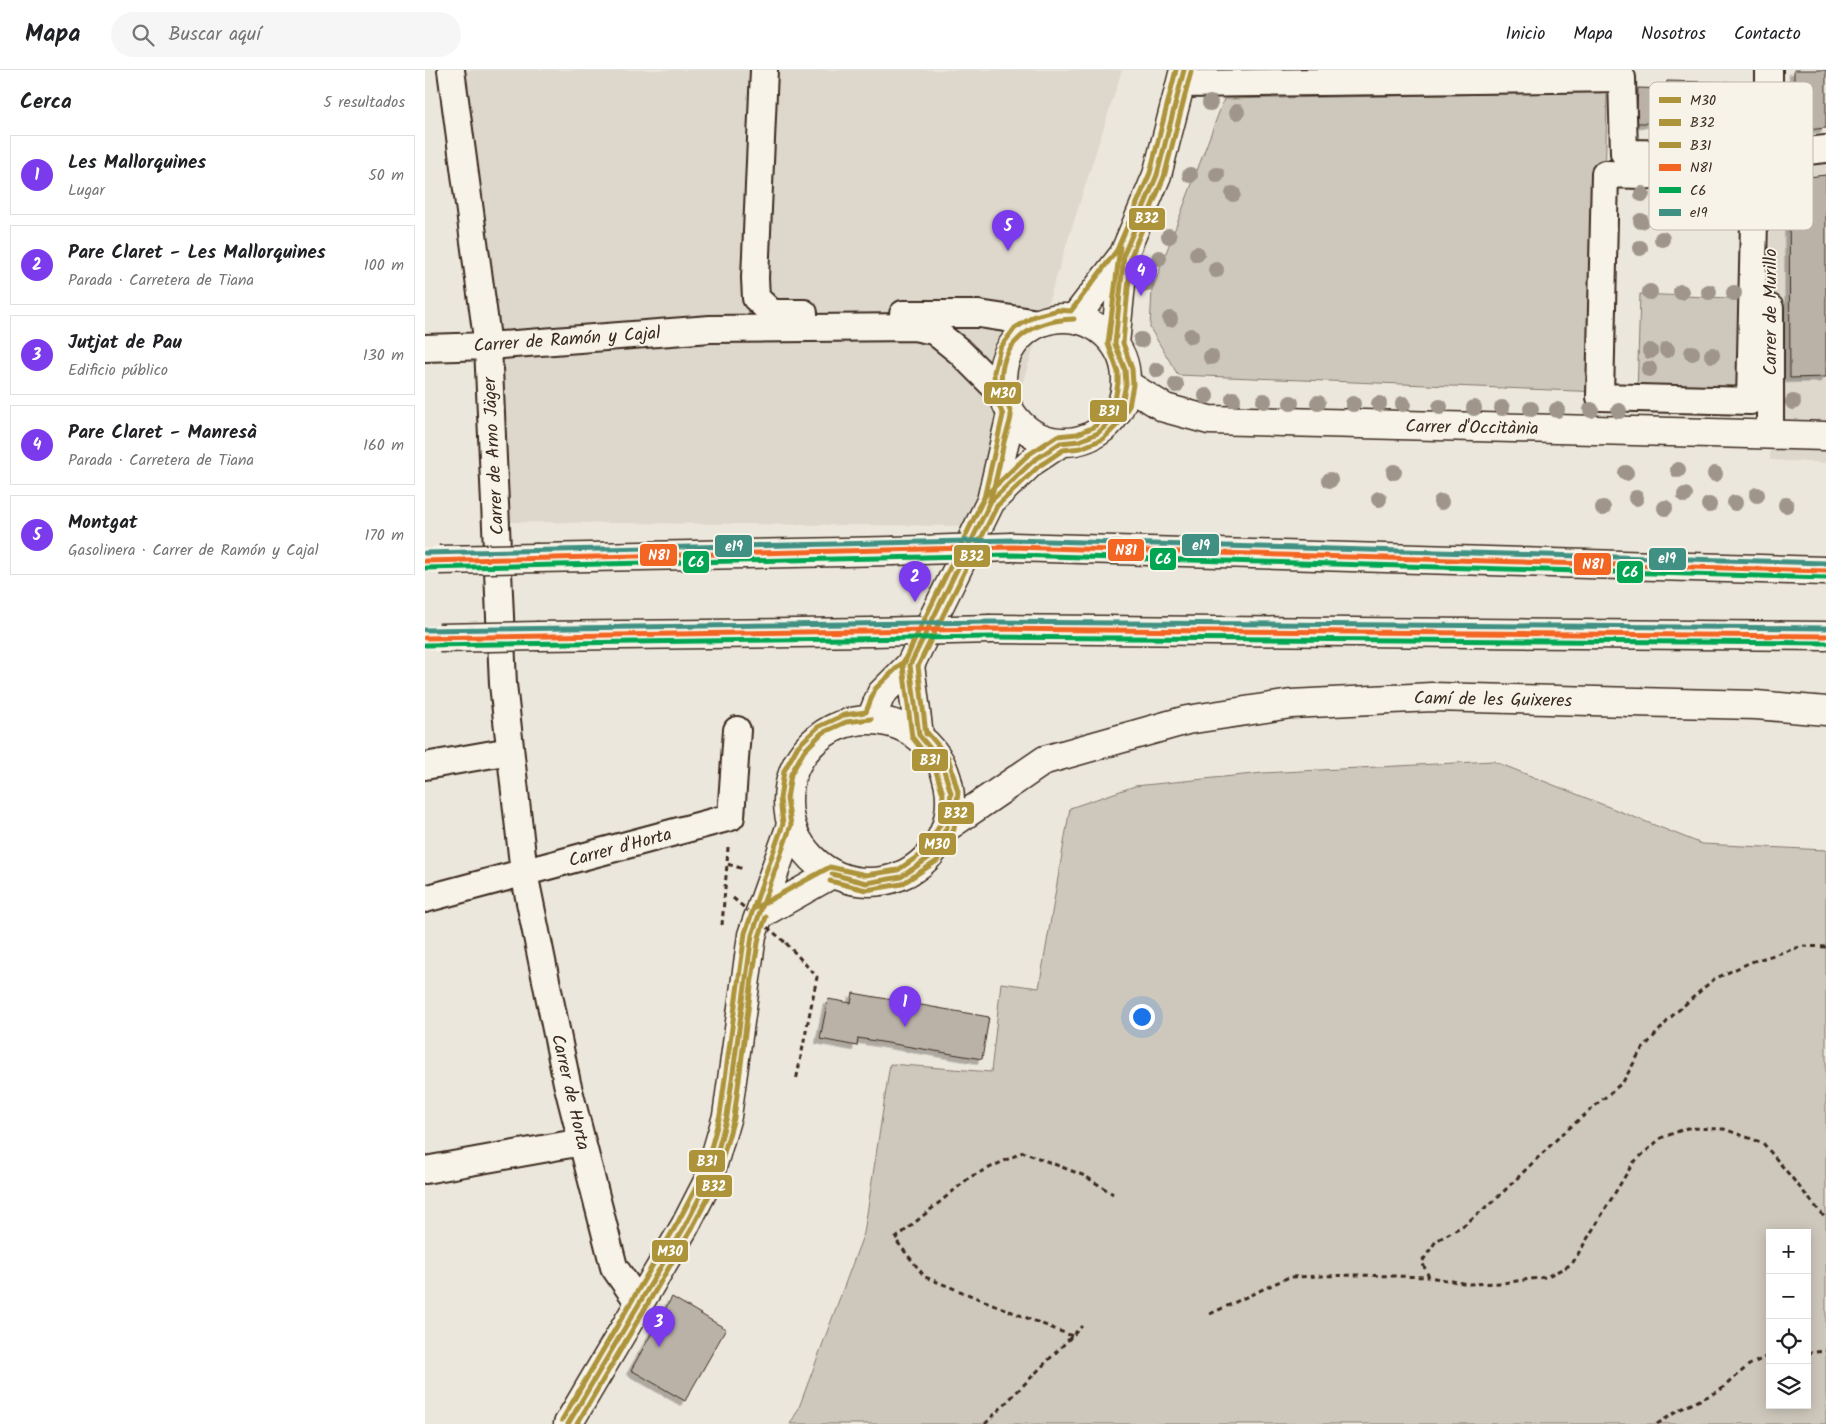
<!DOCTYPE html>
<html lang="es">
<meta charset="utf-8">
<style>
:root{--surface:#fff;--page:#f6f6f6;--text:#202124;--muted:#757577;--line:#e0e0e0;--accent:#7c3aed}
body{margin:0;font-family:Kalam,sans-serif;background:var(--page);color:var(--text)}
.controls{position:absolute;right:15px;bottom:15px;display:grid;overflow:hidden;border-radius:0px;box-shadow:0 2px 12px #0003}
.controls button{width:45px;height:45px;display:grid;place-items:center;padding:0;border:0;border-bottom:1px solid var(--line);background:var(--surface);color:var(--text);font:25px sans-serif}
.you{position:absolute;left:716px;top:946px;width:18px;height:18px;margin:-12px;border:4px solid #fff;border-radius:50%;background:#1a73e8;box-shadow:0 0 0 8px #1a73e833}
.badge{display:grid;place-items:center;width:32px;height:32px;border-radius:50%;background:var(--accent);color:#fff;font-size:16px;font-weight:700}
.pin{position:absolute;translate:-50% -41px;filter:drop-shadow(0 1px 2px #0008)}
.pin::after{content:'';position:absolute;top:26px;width:18px;height:15px;background:inherit;clip-path:polygon(0 0,100% 0,50% 100%)}
.list{margin:0;padding:0;list-style:none}
h2{display:flex;justify-content:space-between;align-items:center;height:65px;margin:0;padding:0 20px;font-size:21px}
h2 small{font-size:16px;font-weight:400;color:var(--muted)}
.list li{display:grid;grid-template-columns:32px 1fr auto;gap:15px;align-items:center;box-sizing:border-box;height:80px;margin:0 10px 10px;padding:0 10px;border:1px solid var(--line);border-radius:0px}
.list b{display:block;font-size:19px;white-space:nowrap}
.list p{margin:0;font-size:16px;white-space:nowrap;color:var(--muted)}
.list em{font-size:16px;font-style:normal;color:var(--muted)}
.icon{flex:none;width:28px;height:28px;fill:none;stroke:currentColor;stroke-width:2;stroke-linecap:round;stroke-linejoin:round}
.map{position:relative;flex:none;width:1401px;height:1354px;overflow:hidden}
header{display:flex;align-items:center;gap:30px;box-sizing:border-box;height:70px;padding:0 25px;background:var(--surface);border-bottom:1px solid var(--line)}
header strong{font-size:24px}
nav{display:flex;gap:28px;margin-inline-start:auto;font-size:18px}
.search{width:350px;height:45px;background:var(--page);display:flex;align-items:center;gap:12px;box-sizing:border-box;padding:0 18px;border-radius:28px;color:var(--muted);font-size:19px}
main{display:flex}
aside{flex:1;background:var(--surface)}
.map>svg:first-child{display:block}
</style>
<header>
<strong>Mapa</strong>
<div class="search"><svg class="icon" aria-label="search" viewBox="0 0 24 24"><circle cx="10" cy="10" r="6"/><path d="M15 15l6 6"/></svg>Buscar aquí</div>
<nav><a>Inicio</a><a>Mapa</a><a>Nosotros</a><a>Contacto</a></nav>
</header>
<main>
<aside>
<h2>Cerca<small>5 resultados</small></h2>
<ul class="list">
<li><span class="badge">1</span><div><b>Les Mallorquines</b><p>Lugar</p></div><em>50 m</em></li>
<li><span class="badge">2</span><div><b>Pare Claret - Les Mallorquines</b><p>Parada · Carretera de Tiana</p></div><em>100 m</em></li>
<li><span class="badge">3</span><div><b>Jutjat de Pau</b><p>Edificio público</p></div><em>130 m</em></li>
<li><span class="badge">4</span><div><b>Pare Claret - Manresà</b><p>Parada · Carretera de Tiana</p></div><em>160 m</em></li>
<li><span class="badge">5</span><div><b>Montgat</b><p>Gasolinera · Carrer de Ramón y Cajal</p></div><em>170 m</em></li>
</ul>
</aside>
<div class="map">
<svg width="1401" height="1354" viewBox="0 0 1401 1354">
<defs>
<filter id="shadow"><feDropShadow dx="-4.5" dy="4.5" stdDeviation="0" flood-color="#0004"/></filter>
</defs>
<rect width="100%" height="100%" fill="#ece7dc"/>
<filter id="ink" filterUnits="userSpaceOnUse"><feTurbulence type="fractalNoise" baseFrequency=".02" numOctaves="2"/><feDisplacementMap in="SourceGraphic" scale="10" xChannelSelector="R" yChannelSelector="G"/><feConvolveMatrix kernelMatrix="1 2 1 2 8 2 1 2 1" color-interpolation-filters="sRGB"/></filter>
<g filter="url(#ink)">
<path fill="#ddd7cc" d="M33,0H697L552,456L74,452Z
M1401,68V393L1345,390V71Z"/>
<path fill="#cec8bc" stroke="#84796d" fill-rule="evenodd" d="M1182,22L1176,322L753,305L725,258L727,220L799,29Z
M1215,224L1327,229V332L1212,326Z
M1068,691L1277,774L1401,780V1354H365L373,1340L439,1163L465,994L566,1002L576,913L614,918L645,738L710,716L838,703ZM1345,1163H1382V1335H1345Z"/>
<path fill="#bab2a7" stroke="#3b2a1e" filter="url(#shadow)" d="M1369,0H1401V58L1364,62L1363,27L1369,26Z
M1242,11L1328,13L1327,63L1241,61V53H1211L1213,18L1241,19Z
M1401,105V307L1365,308L1364,109Z
M428,923L564,947L557,989L433,968L432,976L395,969L403,929L426,933Z
M247,1227L301,1259L260,1331L206,1300Z"/>
<g fill="none" stroke-linecap="round" stroke-linejoin="round">
<defs>
<path id="street" d="M26,0L63,276L78,614L99,803L142,1013L189,1197L214,1233
M1344,0V101
M756,14L1197,8L1199,83L1344,85L1401,79
M1180,104L1330,108L1325,331L1175,327Z
M331,228L347,243H379
M331,228L330,208L339,0
M1345,238V364
M478,244H554L613,253
M0,278L63,276L285,259L489,257L509,261L534,281L577,324
M0,696L85,681
M0,829L306,747L312,660
M0,1100L157,1072"/>
<path id="secondary" d="M577 310a62 62 0 1 1 124 0a62 62 0 1 1-124 0Z
M649,249L699,184L732,105L759,0
M690,274L699,184
M701,314L740,338L784,350L1401,366
M566,431L608,391L635,373
M485,595L494,665
M446,649L456,624L485,595L566,431L586,344
M363 731a81 81 0 1 1 162 0a81 81 0 1 1-162 0Z
M522,757L620,690L762,650L866,634L1007,627L1331,635L1401,641
M334,845L407,804
M143,1354L260,1156L283,1111L302,1046L327,865L366,755"/>
<path id="highway" d="M587,477L1401,501
M113,488L467,481
M566,559L1401,566
M114,566L447,562"/>
</defs>
<use href="#street" stroke="#3b2a1e" stroke-width="30"/>
<use href="#secondary" stroke="#3b2a1e" stroke-width="31"/>
<use href="#highway" stroke="#3b2a1e" stroke-width="31"/>
<path stroke="#3b2a1e" stroke-width="3" stroke-dasharray="5 4" stroke-linecap="butt" d="M303,777L302,794L319,799
M297,855L302,794
M361,873L392,907L371,1011
M1401,877L1378,876L1326,892L1289,909L1247,946L1215,982L1198,1012L1135,1066L1071,1129L1039,1155L1011,1171L997,1192L1004,1207L1044,1214L1078,1213L1121,1207L1147,1194L1208,1093L1236,1068L1262,1058L1299,1059L1338,1073L1401,1149
M785,1244L864,1207L931,1205L1004,1207
M647,1266L500,1207L470,1169L545,1107L598,1082L660,1106L688,1124
M1382,1283L1401,1281
M560,1354L657,1256
M1232,1354L1256,1339L1294,1321L1324,1295L1345,1285"/>
<use href="#street" stroke="#f7f3e8" stroke-width="26"/>
<use href="#secondary" stroke="#f7f3e8" stroke-width="28"/>
<use href="#highway" stroke="#f7f3e8" stroke-width="28"/>
<defs>
<path id="highway-bridge" d="M467,481L587,477
M14,490L113,488
M447,562L566,559
M14,568L114,566"/>
</defs>
<use href="#highway-bridge" stroke="#3b2a1e" stroke-width="31" stroke-linecap="butt"/>
<path stroke="#3b2a1e" stroke-width="3" stroke-dasharray="5 4" stroke-linecap="butt" d="M308,828L361,873"/>
<use href="#highway-bridge" stroke="#f7f3e8" stroke-width="28"/>
<defs>
<path id="bus-1" d="M562,438C571,417 574,394 579,372C581,363 585,355 586,346C586,337 578,330 577,321C571,274 606,250 649,249
M494,665L485,595L566,431L608,391L635,373L654,371L673,363L687,350L697,333L701,314L700,300L690,274L699,184L732,105L759,0
M407,804L441,813L476,807L505,787L522,757L526,723L516,691L494,665
M143,1354L260,1156L283,1111L290,1091L302,1046L327,865L366,755L362,729L366,704L379,681L397,663L421,652L446,649"/>
<path id="bus-2" d="M501,664L493,596L572,436L613,397L638,380L656,378L678,369L693,354L704,336L708,315L707,299L698,273L706,186L739,107L766,2
M405,811L441,820L477,814L512,791L529,759L533,722L523,687L500,660
M152,1354L266,1160L290,1114L309,1048L327,909L334,867L341,847"/>
<path id="bus-3" d="M553,438L560,426L603,385L632,366L652,364L669,357L681,345L690,330L693,313V302L683,274L695,177
M330,838L405,797L441,805L473,800L499,782L515,755L518,724L509,695L487,667L478,596L492,565
M137,1350L253,1152L276,1108L283,1089L295,1045L320,863L358,754L355,729L359,701L373,676L393,657L419,645L441,642L450,619L479,591L559,428L578,345L570,326L569,302L575,278L590,258L610,246L633,240L646,241L692,180L725,103L751,0"/>
<path id="bus-4" d="M0,491L587,477L1401,501
M0,568L566,559L1401,566"/>
<path id="bus-5" d="M0,498L587,485L1401,508
M0,575L566,567L1401,573"/>
<path id="bus-6" d="M0,483L587,470L1401,493
M0,560L566,552L1401,558"/>
</defs>
<use href="#bus-1" stroke="#f7f3e8" stroke-width="9"/>
<use href="#bus-2" stroke="#f7f3e8" stroke-width="9"/>
<use href="#bus-3" stroke="#f7f3e8" stroke-width="9"/>
<use href="#bus-4" stroke="#f7f3e8" stroke-width="9"/>
<use href="#bus-5" stroke="#f7f3e8" stroke-width="9"/>
<use href="#bus-6" stroke="#f7f3e8" stroke-width="9"/>
<use href="#bus-1" stroke="#ad943b" stroke-width="5"/>
<use href="#bus-2" stroke="#ad943b" stroke-width="5"/>
<use href="#bus-3" stroke="#ad943b" stroke-width="5"/>
<use href="#bus-4" stroke="#f26522" stroke-width="5"/>
<use href="#bus-5" stroke="#00a651" stroke-width="5"/>
<use href="#bus-6" stroke="#409183" stroke-width="5"/>
</g>
<g fill="#9f958a">
<circle cx="785" cy="33" r="8"/>
<circle cx="812" cy="42" r="8"/>
<circle cx="765" cy="105" r="8"/>
<circle cx="792" cy="105" r="8"/>
<circle cx="808" cy="124" r="8"/>
<circle cx="1217" cy="124" r="8"/>
<circle cx="1216" cy="151" r="8"/>
<circle cx="744" cy="166" r="8"/>
<circle cx="1237" cy="169" r="8"/>
<circle cx="1215" cy="178" r="8"/>
<circle cx="772" cy="184" r="8"/>
<circle cx="734" cy="188" r="8"/>
<circle cx="791" cy="200" r="8"/>
<circle cx="722" cy="214" r="8"/>
<circle cx="1225" cy="222" r="8"/>
<circle cx="1256" cy="222" r="8"/>
<circle cx="1284" cy="222" r="8"/>
<circle cx="1309" cy="223" r="8"/>
<circle cx="745" cy="249" r="8"/>
<circle cx="766" cy="266" r="8"/>
<circle cx="716" cy="270" r="8"/>
<circle cx="1242" cy="280" r="8"/>
<circle cx="1225" cy="281" r="8"/>
<circle cx="1267" cy="283" r="8"/>
<circle cx="1287" cy="285" r="8"/>
<circle cx="786" cy="287" r="8"/>
<circle cx="1224" cy="299" r="8"/>
<circle cx="732" cy="300" r="8"/>
<circle cx="751" cy="315" r="8"/>
<circle cx="781" cy="326" r="8"/>
<circle cx="808" cy="329" r="8"/>
<circle cx="839" cy="331" r="8"/>
<circle cx="1368" cy="332" r="8"/>
<circle cx="866" cy="333" r="8"/>
<circle cx="893" cy="333" r="8"/>
<circle cx="928" cy="334" r="8"/>
<circle cx="954" cy="334" r="8"/>
<circle cx="978" cy="334" r="8"/>
<circle cx="1015" cy="337" r="8"/>
<circle cx="1049" cy="338" r="8"/>
<circle cx="1077" cy="338" r="8"/>
<circle cx="1106" cy="339" r="8"/>
<circle cx="1132" cy="340" r="8"/>
<circle cx="1166" cy="340" r="8"/>
<circle cx="1194" cy="341" r="8"/>
<circle cx="1253" cy="400" r="8"/>
<circle cx="969" cy="402" r="8"/>
<circle cx="1201" cy="403" r="8"/>
<circle cx="1290" cy="404" r="8"/>
<circle cx="905" cy="410" r="8"/>
<circle cx="1260" cy="425" r="8"/>
<circle cx="1332" cy="425" r="8"/>
<circle cx="1211" cy="428" r="8"/>
<circle cx="954" cy="429" r="8"/>
<circle cx="1016" cy="432" r="8"/>
<circle cx="1310" cy="433" r="8"/>
<circle cx="1284" cy="435" r="8"/>
<circle cx="1361" cy="435" r="8"/>
<circle cx="1178" cy="438" r="8"/>
<circle cx="1240" cy="438" r="8"/>
</g>
</g>
<g text-anchor="middle" stroke-width="4" stroke-linejoin="round" paint-order="stroke">
<g font-size="18" fill="#3b2a1e" stroke="#f7f3e8">
<text transform="translate(1345 242) rotate(-90)" y="6">Carrer de Murillo</text>
<text transform="translate(142 269) rotate(-4)" y="6">Carrer de Ramón y Cajal</text>
<text transform="translate(1047 357) rotate(1)" y="6">Carrer d'Occitània</text>
<text transform="translate(68 386) rotate(-93)" y="6">Carrer de Arno Jäger</text>
<text transform="translate(1068 629) rotate(1)" y="6">Camí de les Guixeres</text>
<text transform="translate(195 777) rotate(-15)" y="6">Carrer d'Horta</text>
<text transform="translate(146 1022) rotate(77)" y="6">Carrer de Horta</text>
</g>
</g>
<rect x="1224" y="12" width="164" height="148" rx="8" fill="#f7f3e8" stroke="#bfb7ab" stroke-width="1"/>
<rect x="1234" y="27" width="22" height="6" fill="#ad943b"/>
<rect x="1234" y="49" width="22" height="7" fill="#ad943b"/>
<rect x="1234" y="72" width="22" height="6" fill="#ad943b"/>
<rect x="1234" y="94" width="22" height="7" fill="#f26522"/>
<rect x="1234" y="117" width="22" height="6" fill="#00a651"/>
<rect x="1234" y="139" width="22" height="7" fill="#409183"/>
<g font-size="14" fill="#3b2a1e">
<text x="1265" y="35">M30</text>
<text x="1265" y="57">B32</text>
<text x="1265" y="80">B31</text>
<text x="1265" y="102">N81</text>
<text x="1265" y="125">C6</text>
<text x="1265" y="147">e19</text>
</g>
<g stroke="#f7f3e8" stroke-width="2">
<rect x="703" y="137" width="38" height="24" rx="5" fill="#ad943b"/>
<rect x="558" y="311" width="39" height="24" rx="5" fill="#ad943b"/>
<rect x="664" y="329" width="39" height="24" rx="5" fill="#ad943b"/>
<rect x="756" y="463" width="39" height="24" rx="5" fill="#409183"/>
<rect x="289" y="464" width="39" height="24" rx="5" fill="#409183"/>
<rect x="682" y="468" width="38" height="24" rx="5" fill="#f26522"/>
<rect x="214" y="473" width="39" height="24" rx="5" fill="#f26522"/>
<rect x="528" y="474" width="38" height="24" rx="5" fill="#ad943b"/>
<rect x="1223" y="477" width="39" height="24" rx="5" fill="#409183"/>
<rect x="724" y="477" width="28" height="24" rx="5" fill="#00a651"/>
<rect x="257" y="480" width="28" height="24" rx="5" fill="#00a651"/>
<rect x="1148" y="482" width="39" height="24" rx="5" fill="#f26522"/>
<rect x="1191" y="490" width="28" height="24" rx="5" fill="#00a651"/>
<rect x="486" y="678" width="38" height="24" rx="5" fill="#ad943b"/>
<rect x="512" y="731" width="38" height="24" rx="5" fill="#ad943b"/>
<rect x="493" y="762" width="39" height="24" rx="5" fill="#ad943b"/>
<rect x="263" y="1079" width="38" height="24" rx="5" fill="#ad943b"/>
<rect x="270" y="1104" width="38" height="24" rx="5" fill="#ad943b"/>
<rect x="226" y="1169" width="38" height="24" rx="5" fill="#ad943b"/>
</g>
<g font-size="14" text-anchor="middle" font-weight="bold" fill="#fff">
<text x="722" y="153">B32</text>
<text x="578" y="328">M30</text>
<text x="684" y="346">B31</text>
<text x="776" y="480">e19</text>
<text x="309" y="481">e19</text>
<text x="701" y="485">N81</text>
<text x="234" y="490">N81</text>
<text x="547" y="491">B32</text>
<text x="1242" y="493">e19</text>
<text x="738" y="494">C6</text>
<text x="271" y="497">C6</text>
<text x="1168" y="499">N81</text>
<text x="1205" y="507">C6</text>
<text x="505" y="695">B31</text>
<text x="531" y="748">B32</text>
<text x="512" y="779">M30</text>
<text x="282" y="1096">B31</text>
<text x="289" y="1121">B32</text>
<text x="245" y="1186">M30</text>
</g>
</svg>
<div class="controls">
<button>+</button>
<button>−</button>
<button><svg class="icon" aria-label="locate" viewBox="0 0 24 24"><circle cx="12" cy="12" r="6"/><path d="M12 2v4M12 18v4M2 12h4M18 12h4"/></svg></button>
<button><svg class="icon" aria-label="layers" viewBox="0 0 24 24"><path d="M12 4l9 5-9 5-9-5zM3 14l9 5 9-5"/></svg></button>
</div>
<div class="you"></div>
<div class="pin badge" style="left:480px;top:957px">1</div>
<div class="pin badge" style="left:490px;top:532px">2</div>
<div class="pin badge" style="left:234px;top:1277px">3</div>
<div class="pin badge" style="left:716px;top:226px">4</div>
<div class="pin badge" style="left:583px;top:181px">5</div>
</div>
</main>
